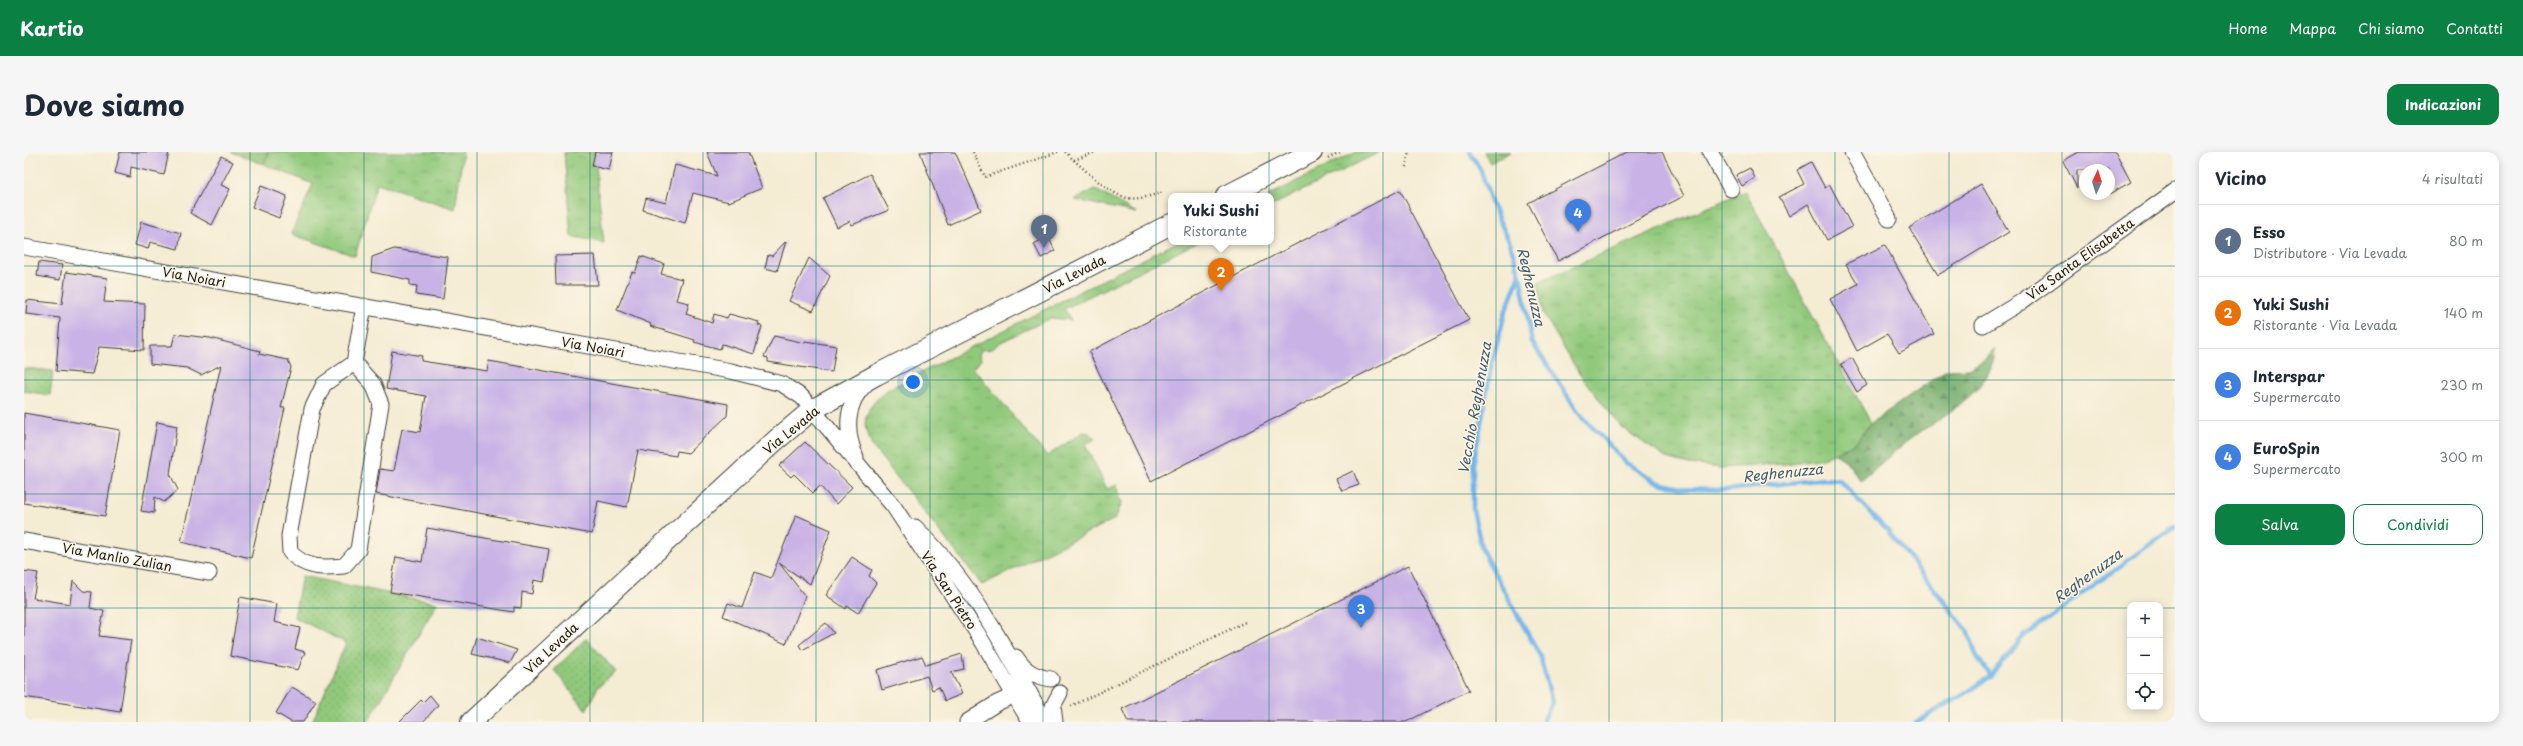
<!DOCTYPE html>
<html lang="it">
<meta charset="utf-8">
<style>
:root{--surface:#fff;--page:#f6f6f7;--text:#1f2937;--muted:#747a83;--line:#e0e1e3;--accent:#0b8043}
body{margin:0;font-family:"Playpen Sans",sans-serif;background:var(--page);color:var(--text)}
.controls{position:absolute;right:12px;bottom:12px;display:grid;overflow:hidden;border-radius:8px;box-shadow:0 2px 10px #0003}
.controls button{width:36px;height:36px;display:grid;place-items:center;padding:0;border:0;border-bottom:1px solid var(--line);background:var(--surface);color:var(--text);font:20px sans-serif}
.compass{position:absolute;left:2055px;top:12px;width:36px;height:36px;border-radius:50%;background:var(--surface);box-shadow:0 2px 10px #0003;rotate:4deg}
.you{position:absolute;left:889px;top:230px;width:14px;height:14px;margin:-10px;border:3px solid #fff;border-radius:50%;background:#1a73e8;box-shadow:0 0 0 6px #1a73e833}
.badge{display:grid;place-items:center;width:26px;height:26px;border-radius:50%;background:var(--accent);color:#fff;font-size:13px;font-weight:700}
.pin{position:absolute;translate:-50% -33px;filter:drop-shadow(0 1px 2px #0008)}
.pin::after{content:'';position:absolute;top:21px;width:14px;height:12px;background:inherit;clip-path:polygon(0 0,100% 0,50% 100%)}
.popup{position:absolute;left:1144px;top:41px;width:106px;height:52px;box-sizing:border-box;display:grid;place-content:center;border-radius:8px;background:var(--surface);filter:drop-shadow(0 1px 3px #0005);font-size:13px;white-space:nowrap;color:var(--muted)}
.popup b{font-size:15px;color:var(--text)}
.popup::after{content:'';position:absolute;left:50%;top:100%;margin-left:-8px;border:8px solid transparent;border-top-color:var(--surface)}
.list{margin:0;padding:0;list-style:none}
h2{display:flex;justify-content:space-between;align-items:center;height:52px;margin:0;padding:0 16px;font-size:17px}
h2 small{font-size:13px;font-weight:400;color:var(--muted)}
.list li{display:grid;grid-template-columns:26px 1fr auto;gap:12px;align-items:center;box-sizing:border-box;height:72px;padding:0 16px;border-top:1px solid var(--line)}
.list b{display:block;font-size:15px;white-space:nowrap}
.list p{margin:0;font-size:13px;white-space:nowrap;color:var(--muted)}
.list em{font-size:13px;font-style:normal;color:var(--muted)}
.actions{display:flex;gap:8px;padding:12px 16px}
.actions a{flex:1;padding:9px 0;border:1px solid var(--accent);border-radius:12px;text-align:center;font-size:14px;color:var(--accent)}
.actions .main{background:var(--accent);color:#fff}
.icon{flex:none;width:22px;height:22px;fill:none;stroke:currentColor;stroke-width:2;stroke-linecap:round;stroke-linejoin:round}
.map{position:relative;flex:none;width:2151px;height:570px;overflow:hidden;border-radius:12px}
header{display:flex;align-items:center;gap:24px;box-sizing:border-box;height:56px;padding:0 20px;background:var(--accent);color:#fff}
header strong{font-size:19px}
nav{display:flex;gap:22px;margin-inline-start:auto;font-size:14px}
.intro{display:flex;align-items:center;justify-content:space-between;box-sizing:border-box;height:96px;padding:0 24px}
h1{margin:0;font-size:28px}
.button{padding:10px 18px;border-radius:12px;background:var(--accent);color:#fff;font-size:14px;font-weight:700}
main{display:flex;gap:24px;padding:0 24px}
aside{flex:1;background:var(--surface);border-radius:12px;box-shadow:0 2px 10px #0003}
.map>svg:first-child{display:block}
</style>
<header>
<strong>Kartio</strong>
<nav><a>Home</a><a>Mappa</a><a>Chi siamo</a><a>Contatti</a></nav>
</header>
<div class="intro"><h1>Dove siamo</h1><a class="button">Indicazioni</a></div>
<main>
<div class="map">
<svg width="2151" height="570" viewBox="0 0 2151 570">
<defs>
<pattern id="grass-tufts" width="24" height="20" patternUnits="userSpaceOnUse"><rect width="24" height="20" fill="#91c97c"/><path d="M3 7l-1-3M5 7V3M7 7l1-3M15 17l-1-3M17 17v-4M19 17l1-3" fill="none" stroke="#7cac6b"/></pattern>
<pattern id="forest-firs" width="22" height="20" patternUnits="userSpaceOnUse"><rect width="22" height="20" fill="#74ad6c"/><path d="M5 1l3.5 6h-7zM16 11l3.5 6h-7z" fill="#5e8c58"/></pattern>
<pattern id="park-dots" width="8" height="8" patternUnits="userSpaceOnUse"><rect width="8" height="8" fill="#91c97c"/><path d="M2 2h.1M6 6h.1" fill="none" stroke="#7cac6b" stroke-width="1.8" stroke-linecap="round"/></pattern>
</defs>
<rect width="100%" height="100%" fill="#fcf5e5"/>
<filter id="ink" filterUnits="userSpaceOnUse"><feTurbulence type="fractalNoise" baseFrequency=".025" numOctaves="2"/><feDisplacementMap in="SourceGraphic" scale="8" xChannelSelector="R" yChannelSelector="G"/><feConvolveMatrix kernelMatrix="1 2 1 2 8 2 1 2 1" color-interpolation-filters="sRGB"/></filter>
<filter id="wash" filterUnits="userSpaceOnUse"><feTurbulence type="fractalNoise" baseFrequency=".012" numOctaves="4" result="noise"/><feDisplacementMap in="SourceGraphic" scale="16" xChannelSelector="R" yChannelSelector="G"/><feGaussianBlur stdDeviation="0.9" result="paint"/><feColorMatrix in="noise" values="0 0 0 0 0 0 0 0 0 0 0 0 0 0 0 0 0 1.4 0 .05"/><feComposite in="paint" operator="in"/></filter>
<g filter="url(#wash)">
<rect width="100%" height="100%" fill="#f4ecd3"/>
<path fill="url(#grass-tufts)" stroke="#56724c" d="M245,0H439L431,57L353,31L331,104L267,82L289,32L239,12Z
M540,0H572L573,29L580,91L547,84Z
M1331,0H1356L1247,54V44H1244Z
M1460,0H1487L1466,11Z
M1070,37L1113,61L1051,48Z
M1721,39L1847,271L1832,290L1801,306L1761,312L1696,316L1665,312L1642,306L1598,276L1556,223L1519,161L1514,130Z
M1153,90H1174L1040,157L1047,168L1027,166L975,191L968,197L957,198L955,203L957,208L949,216L1023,304L1059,280L1065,281L1071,287L1061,292L1083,337L1093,333L1098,351L1091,367L958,433L849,295C834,269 842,256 863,238Z"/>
<path fill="url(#forest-firs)" stroke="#486444" d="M1971,196C1972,240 1911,267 1881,291C1866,303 1851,317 1837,329L1822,309L1810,301L1832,290L1847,271L1922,218L1945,217L1961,207Z"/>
<path fill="url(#park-dots)" stroke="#56724c" d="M207,0H245L239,12Z
M0,216L29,219L26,243L0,239Z
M278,424L413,451L344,570H288L322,491L270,465Z
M562,486L592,520L574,535L562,558L530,518Z"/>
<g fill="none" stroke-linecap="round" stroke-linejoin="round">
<path stroke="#75b6e9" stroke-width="4.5" d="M1446,0L1457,19L1469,55L1486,91L1496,123L1508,190L1554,260L1602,311L1635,331L1661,337L1702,338L1800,327L1815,328L1863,378L1945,481L1952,503L1966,524L2000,484L2151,374
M1495,125L1481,161L1468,211L1449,314V358L1458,398L1516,504L1528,550L1519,570
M1892,570L1941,542L1966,524"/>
</g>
<g id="blocks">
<path fill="#c9b3e6" d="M96,0H145L140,23L107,15L106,25L91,21Z
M571,0H589L585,18L568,14Z
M683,0H724L738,36L705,50L669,41L661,71L619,58L622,46L642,51L651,13L693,24Z
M896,0H931L957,58L924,73Z
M1603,0H1638L1660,44L1534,109L1504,51Z
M2055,0H2091L2107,30L2085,42V18H2053V36L2039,9Z
M197,4L209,10L197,33L206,37L188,73L166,61Z
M1787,10L1801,36L1806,33L1828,75L1803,88L1784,52L1765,64L1755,45L1780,32L1773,18Z
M1726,16L1731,26L1718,34L1712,23Z
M846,22L865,58L828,73L826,69L813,75L799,46Z
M1957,32L1985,80L1914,123L1885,76Z
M237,34L263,44L255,66L228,55Z
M1376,38L1445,168L1127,329L1065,200Z
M117,70L157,81L154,97L126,90L124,97L111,93Z
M1024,84L1031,99L1017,106L1010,92Z
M762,89L753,119L741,116L744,103L748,104Z
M1861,93L1910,182L1875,201L1863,182L1833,199L1806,147L1834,132L1822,112Z
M370,97L424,105L419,147L392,143L393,134L386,133V128L347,120L348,105Z
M571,103L574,133H532L531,104Z
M617,104L640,112L637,122L658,127L652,148L665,151L662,162L688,171L690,162L703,166L705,162L735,170L734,173L738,174L730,202L698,192L696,197L670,190L671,188L626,174L627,172L593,158L608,120L611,121Z
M785,106L806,124L789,159L765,149Z
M15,110L38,113L36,128L13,124Z
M42,120L83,126L80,150L121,152L120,198L75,195L68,222L32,219L36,166L2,162L3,148L38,152Z
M151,182L186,186L236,199L235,202L264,208L267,215L257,256H261L227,406L157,390L197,213L177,223L163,216L126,212V194H148Z
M750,184L781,191V189L812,194L808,220L744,210V206L740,205Z
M368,199L398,204L397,209L463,219L465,209L704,252L703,264L664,301L653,299L652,304L614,298L603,355L574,349L568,382L352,342L356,317L370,319L378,277L396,280L402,244L362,237Z
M1828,206L1843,233L1833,240L1817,212Z
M0,261L96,278L81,364L0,351Z
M133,270L153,274L146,322L154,338L140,350L131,345L130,361L117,359Z
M781,290L828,335L812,352L796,334L789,341L770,322L767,325L755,314Z
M1329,319L1335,333L1318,339L1312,327Z
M772,363L807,378L786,432L755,411L781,444L762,492L699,464L704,451L718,456L731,420L747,426Z
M403,376L525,397L520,430L510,428L508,442L498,440L497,456L490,455V460L366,440L372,405L398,410Z
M828,405L848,418L845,424L852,431L834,461L823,454L822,457L802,443Z
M1384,414L1445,538L1382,570H1104L1098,557Z
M0,419L14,421L9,446L46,452L49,429L59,439L68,440L66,456L80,459L75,484L107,488L96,560L0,545Z
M216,445L253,452L250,470L276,476L271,497L281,500L274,518L206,504Z
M802,471L810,481L778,498L775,493Z
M453,485L493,498L486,511L448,502Z
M938,502L940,517L927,520L938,542L921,549L915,535L908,538L903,524L858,538L853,518L898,504L902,513Z
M268,535L292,549L279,570H267L252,561Z
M406,543L414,553L399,570H375L397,548L399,550Z"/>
</g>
</g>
<g filter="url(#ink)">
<use href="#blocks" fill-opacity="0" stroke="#3c3b37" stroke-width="1"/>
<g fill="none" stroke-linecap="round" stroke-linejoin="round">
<defs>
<path id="minor" d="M1686,0L1707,37
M1828,0L1865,67
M0,95L707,219L758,232L778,245L870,355L954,482L1006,570
M1959,173L1997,150L2151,39
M330,211L349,232L357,252L334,398L320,414C298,416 282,417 266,400L265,384L288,257L300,232Z
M330,211L340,154
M832,305C821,280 821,251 842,232
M891,375C947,429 985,502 1021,570
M0,389L185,421
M992,505C1001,519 1010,524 1027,527
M943,570L973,551L991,543
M1031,570L1029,554L1036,541"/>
<path id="major" d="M1202,44L1288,0
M447,570L751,289L788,258L852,223L1147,72"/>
</defs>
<use href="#minor" stroke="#3c3b37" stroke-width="17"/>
<use href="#major" stroke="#3c3b37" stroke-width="22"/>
<path stroke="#3c3b37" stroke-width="2.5" stroke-dasharray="1 3" stroke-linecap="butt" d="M949,0L961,25L1034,0
M1041,0C1056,13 1085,43 1104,46C1117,48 1128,43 1140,40
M1304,6L1316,0
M1050,8L1072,0
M1382,15L1385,0
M1047,554L1221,470"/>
<use href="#minor" stroke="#fff" stroke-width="15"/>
<use href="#major" stroke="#fff" stroke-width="20"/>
</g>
</g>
<path fill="none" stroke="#0f766e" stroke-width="1" stroke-opacity="0.55" d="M113,0V570M226,0V570M340,0V570M453,0V570M566,0V570M679,0V570M792,0V570M906,0V570M1019,0V570M1132,0V570M1245,0V570M1359,0V570M1472,0V570M1585,0V570M1698,0V570M1811,0V570M1925,0V570M2038,0V570M0,114H2151M0,228H2151M0,342H2151M0,456H2106M2136,456H2151"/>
<g text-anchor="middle" stroke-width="3" stroke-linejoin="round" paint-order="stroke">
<g font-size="13" fill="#1c1c1c" stroke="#fcf5e5">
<text transform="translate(2056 107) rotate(-36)" y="5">Via Santa Elisabetta</text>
<text transform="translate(1050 122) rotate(-27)" y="5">Via Levada</text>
<text transform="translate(170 125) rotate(10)" y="5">Via Noiari</text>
<text transform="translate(569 195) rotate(10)" y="5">Via Noiari</text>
<text transform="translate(767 278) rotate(-39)" y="5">Via Levada</text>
<text transform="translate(93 405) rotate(10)" y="5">Via Manlio Zulian</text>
<text transform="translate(925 438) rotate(57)" y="5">Via San Pietro</text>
<text transform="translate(527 496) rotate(-43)" y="5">Via Levada</text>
</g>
<g font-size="14" font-style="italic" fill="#405a6e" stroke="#fcf5e5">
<text transform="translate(1507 135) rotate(77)" y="5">Reghenuzza</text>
<text transform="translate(1451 256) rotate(-80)" y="5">Vecchio Reghenuzza</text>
<text transform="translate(1759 321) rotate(-6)" y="5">Reghenuzza</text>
<text transform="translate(2064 424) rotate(-36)" y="5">Reghenuzza</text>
</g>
</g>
</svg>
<div class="controls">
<button>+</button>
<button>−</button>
<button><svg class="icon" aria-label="locate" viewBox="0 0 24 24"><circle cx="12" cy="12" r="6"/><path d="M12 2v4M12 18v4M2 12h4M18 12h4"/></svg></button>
</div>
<svg class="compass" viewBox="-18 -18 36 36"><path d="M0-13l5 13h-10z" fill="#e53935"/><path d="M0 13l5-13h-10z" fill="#747a83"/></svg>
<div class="you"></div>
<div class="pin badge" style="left:1020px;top:96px;background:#5c6f8a">1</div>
<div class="pin badge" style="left:1197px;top:139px;background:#e8710a">2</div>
<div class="popup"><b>Yuki Sushi</b>Ristorante</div>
<div class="pin badge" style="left:1337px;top:476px;background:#3f7fe0">3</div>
<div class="pin badge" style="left:1554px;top:80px;background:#3f7fe0">4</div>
</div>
<aside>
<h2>Vicino<small>4 risultati</small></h2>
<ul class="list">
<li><span class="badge" style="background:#5c6f8a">1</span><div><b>Esso</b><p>Distributore · Via Levada</p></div><em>80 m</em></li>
<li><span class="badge" style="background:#e8710a">2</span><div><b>Yuki Sushi</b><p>Ristorante · Via Levada</p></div><em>140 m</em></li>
<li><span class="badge" style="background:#3f7fe0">3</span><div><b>Interspar</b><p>Supermercato</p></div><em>230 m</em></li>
<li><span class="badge" style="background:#3f7fe0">4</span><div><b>EuroSpin</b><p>Supermercato</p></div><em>300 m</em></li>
</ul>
<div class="actions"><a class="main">Salva</a><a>Condividi</a></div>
</aside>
</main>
